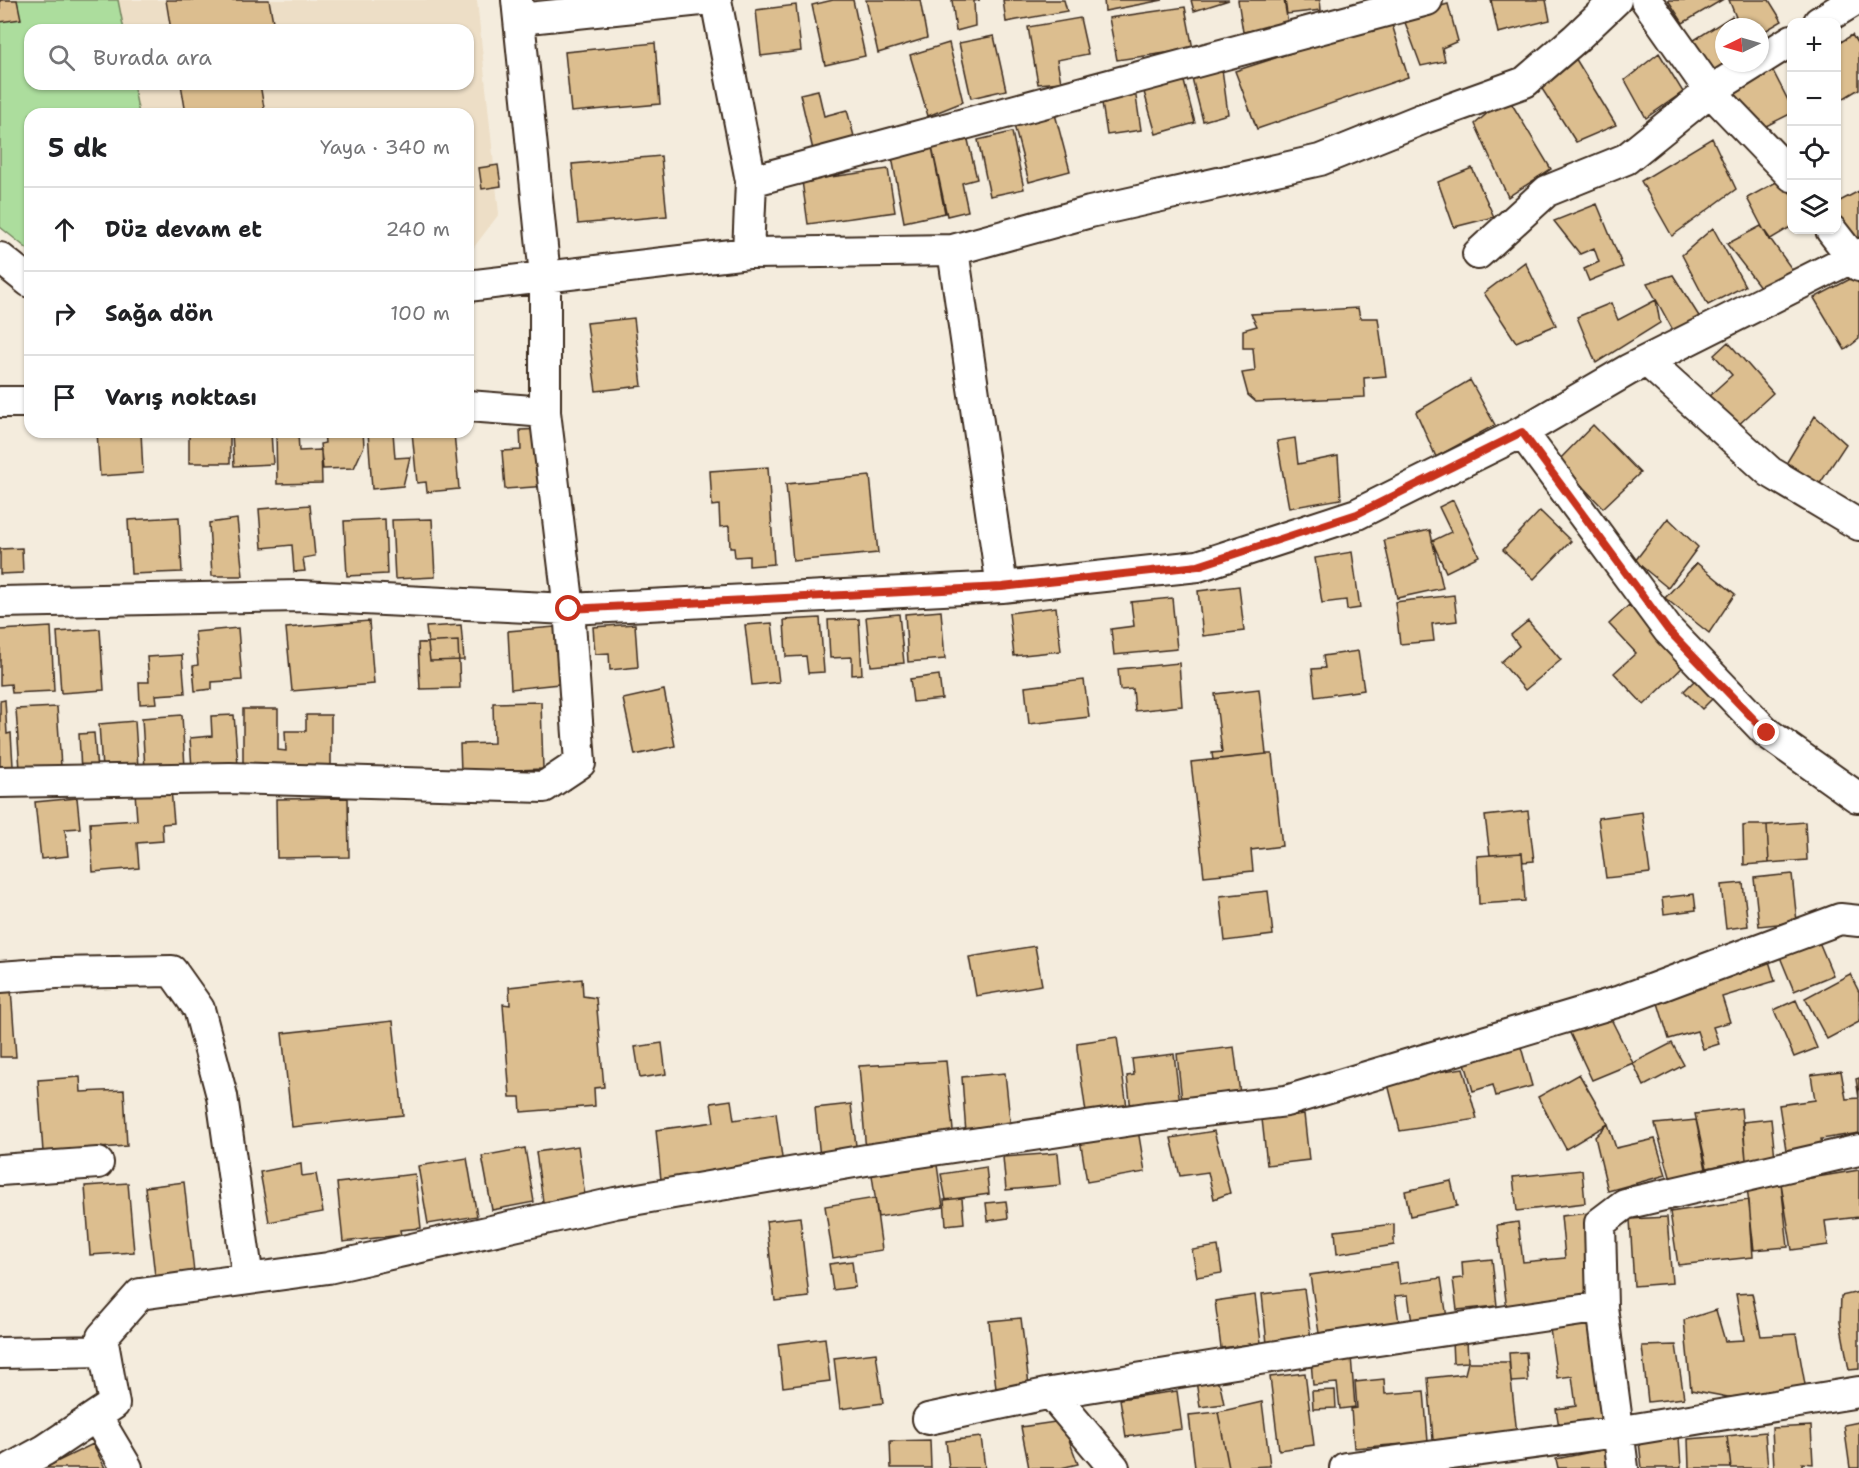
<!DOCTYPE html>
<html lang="tr">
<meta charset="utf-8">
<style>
:root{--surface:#fff;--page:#f2f2f2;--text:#202124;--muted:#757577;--line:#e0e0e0}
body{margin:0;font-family:"Shantell Sans",sans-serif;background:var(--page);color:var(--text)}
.controls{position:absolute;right:18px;top:18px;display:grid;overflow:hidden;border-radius:12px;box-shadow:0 2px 4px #0004}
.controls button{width:54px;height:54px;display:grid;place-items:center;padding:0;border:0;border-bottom:2px solid var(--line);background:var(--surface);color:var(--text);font:30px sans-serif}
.compass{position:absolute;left:1715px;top:18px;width:54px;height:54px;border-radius:50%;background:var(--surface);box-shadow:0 2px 4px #0004;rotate:265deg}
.stop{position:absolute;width:18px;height:18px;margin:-14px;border:4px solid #c8321e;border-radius:50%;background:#fff}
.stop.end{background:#c8321e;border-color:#fff;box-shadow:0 2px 6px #0008}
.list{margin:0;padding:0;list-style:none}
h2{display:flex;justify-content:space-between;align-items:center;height:78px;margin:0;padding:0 24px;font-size:26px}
h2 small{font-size:20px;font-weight:400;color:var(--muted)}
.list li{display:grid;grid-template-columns:39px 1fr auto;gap:18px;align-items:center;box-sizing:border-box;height:84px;padding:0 24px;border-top:2px solid var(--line)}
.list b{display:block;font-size:22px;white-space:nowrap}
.list em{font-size:20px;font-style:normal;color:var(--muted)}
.icon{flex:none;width:33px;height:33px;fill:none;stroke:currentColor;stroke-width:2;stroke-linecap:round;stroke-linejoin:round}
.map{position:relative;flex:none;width:1859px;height:1468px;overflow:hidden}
.search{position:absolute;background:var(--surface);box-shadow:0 2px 4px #0004;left:24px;top:24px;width:450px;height:66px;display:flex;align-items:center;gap:15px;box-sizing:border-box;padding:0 21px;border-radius:18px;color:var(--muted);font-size:22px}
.panel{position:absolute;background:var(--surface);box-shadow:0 2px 4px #0004;left:24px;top:108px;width:450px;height:330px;border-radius:18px}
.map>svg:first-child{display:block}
</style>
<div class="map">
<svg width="1859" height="1468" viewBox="0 0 1859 1468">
<rect width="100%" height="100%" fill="#f4ecdd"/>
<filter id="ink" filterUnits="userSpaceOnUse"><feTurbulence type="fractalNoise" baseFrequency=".0167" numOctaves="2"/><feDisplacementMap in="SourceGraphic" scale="12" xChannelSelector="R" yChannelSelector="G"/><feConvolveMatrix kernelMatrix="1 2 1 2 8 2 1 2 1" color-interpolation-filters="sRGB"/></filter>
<g filter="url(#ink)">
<path fill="#eddec6" d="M118,0H477L499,214L468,255V114H139L133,84H468V30H124Z"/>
<path fill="#acdd9d" stroke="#74845e" stroke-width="1.5" d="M0,0H118L124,30H30V84H133L139,114H30V251L0,227Z"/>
<path fill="#dcbe8f" stroke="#3b2a1e" stroke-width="1.5" d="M0,0H17L21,19L0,22Z
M166,0H269L274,27L259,30H171Z
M833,0H853L865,56L825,65L812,5Z
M866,0H920L927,38L878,53Z
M952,0H980L974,1L975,26L956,31Z
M1003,0H1064L1067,11L1006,22Z
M1104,0H1163L1105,11Z
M1191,0H1229L1194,11Z
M1238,0H1284L1288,24L1243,32Z
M1285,0H1320L1321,10L1287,14Z
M1491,0H1546L1550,20L1498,33Z
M1668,0H1722L1683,23Z
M1729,0H1769L1782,21L1760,34V27H1740Z
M1448,4L1458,41L1442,48L1445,61L1421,66L1403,17Z
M796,5L801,51L761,56L756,10Z
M1185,7L1193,49L1117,60L1109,18Z
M1732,16L1738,27H1724V63H1729L1711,74L1691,42Z
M1080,18L1088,54L1057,60L1061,82L1038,84L1028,27Z
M1391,21L1408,77L1257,129L1235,71Z
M1852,35L1859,46V89L1836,103V45Z
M994,36L1006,90L971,98L959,43Z
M655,43L660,104L571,112L565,52Z
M949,43L963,102L928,116L910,55Z
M1659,53L1683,92L1646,118L1625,80Z
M1574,56L1616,125L1576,142L1537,81Z
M1222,69L1228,114L1203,121L1191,74Z
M1772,69L1792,108V113L1760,129L1735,93Z
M1182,74L1195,123L1156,134L1142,85Z
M181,84H260L265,114H186Z
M818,90L824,116L847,110L855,140L813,150L800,94Z
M1135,90L1141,130L1107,135L1101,96Z
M1507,96L1551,169L1508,197L1475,124Z
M1055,114L1070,171L1029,182L1014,125Z
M1012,132L1024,189L990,196L978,140Z
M1712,138L1736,189L1672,236L1641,181Z
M968,140L977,179L962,183L968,211L947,216L932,147Z
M932,147L945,213L904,222L892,157Z
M661,156L667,216L578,224L572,164Z
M498,165L501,186L482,189L479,168Z
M1472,168L1494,217L1454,227L1438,182Z
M888,169L895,212L808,224L802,181Z
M1780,180L1792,195V226L1769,240L1747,198Z
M1859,191V243L1854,245L1836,212V203Z
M1597,204L1623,267L1589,281L1584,269L1599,262L1594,248L1580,254L1554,221Z
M1761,226L1794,272L1764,292L1727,244Z
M1713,228L1745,286L1708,305L1682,255Z
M1525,262L1556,325L1516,342L1484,293Z
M1673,275L1702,321L1674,332L1647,283Z
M1854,277L1859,284V339L1845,350L1814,298Z
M1656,300L1660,323L1596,363L1577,317L1611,303L1618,320Z
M1358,308L1360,318H1378L1386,376L1364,378L1365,397L1256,402L1248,395L1242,373L1255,371L1253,348H1243V330L1257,326L1251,314Z
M634,318L642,386L596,391L587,323Z
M1728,342L1773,393L1736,427L1709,396L1732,375L1714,355Z
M1470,380L1495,425L1436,457L1416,412Z
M1815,416L1846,444L1819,485L1787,462Z
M1593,425L1640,473L1603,508L1558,461Z
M544,429L548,486L505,489L502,451L521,450L520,430Z
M97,432H141L143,473L100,476Z
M189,432H230V463H189Z
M232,432H271L273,464L234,466Z
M276,432H298L299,451L321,450L322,483L277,484Z
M324,432H363L364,446L354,468L323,469L320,444L325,443Z
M368,432H393L395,458L410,457L403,486L372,489Z
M412,432H454L459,489L427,492L426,482L417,483Z
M1295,438L1298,464L1338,456L1341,499L1289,508L1277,441Z
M768,467L774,564L749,566V556L735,557L734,548H730L729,526L720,527L719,505L712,506L710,471Z
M870,476L878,553L793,561L786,484Z
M1453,500L1479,556L1446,572L1432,541L1451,532L1439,507Z
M310,505L315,556L303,558L305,571L294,572L292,545L262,548L259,509Z
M1540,511L1571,541L1534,579L1503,550Z
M179,517L182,572L131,574L128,520Z
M1668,518L1698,547L1668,588L1635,561Z
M237,519L243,576H212L209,523Z
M385,519L387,574L347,576L344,521Z
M432,519L435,577L395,579L392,520Z
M1430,530L1443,588L1397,598L1384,540Z
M22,548L23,573L0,574V549Z
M1352,552L1360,608L1347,610L1346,600L1322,603L1315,558Z
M1697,563L1735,594L1709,633L1665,598Z
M1239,586L1244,631L1203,636L1198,591Z
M1454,595L1457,621L1432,624L1434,641L1400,644L1395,602Z
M1172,598L1177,649L1114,655L1111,629L1134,626L1131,602Z
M1629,605L1685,665L1644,705L1614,673L1636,653L1609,624Z
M1056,607L1061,651L1014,656L1009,613Z
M941,611L945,659L908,662L905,614Z
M899,614L904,663L871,666L866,617Z
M820,618L824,672L808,673L806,656L786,657L784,620Z
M859,619L862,674L852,675V657L830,658L828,620Z
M369,621L374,684L292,691L286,628Z
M1528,621L1561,660L1525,690L1501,662L1519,646L1511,635Z
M772,623L779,682L752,685L745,625Z
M635,624L638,667L610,670L609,653L595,654L593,627Z
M461,625L464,660L430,661L426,627Z
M51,627L54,691L12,693L11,684L0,685V630Z
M555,627L559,684L511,689L508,631Z
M238,628L242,680L212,682V689L195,691L193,666L198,665L195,632Z
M100,629L104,690L61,693L57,632Z
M458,641L460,688L420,689L418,643Z
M1358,651L1364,690L1315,697L1312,669L1325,668L1323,656Z
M182,655L185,693L156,695L157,703L140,704L139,682H149L147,657Z
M1179,663L1182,706L1135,711L1133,689L1120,690L1118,669Z
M939,675L942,699L913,702L910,679Z
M1697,678L1715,696L1702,709L1684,691Z
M1084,680L1089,717L1029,724L1025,687Z
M1259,689L1266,754L1213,760L1212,753L1222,752L1215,694Z
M664,690L675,746L635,755L623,699Z
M5,700L7,734L11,733L13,766L0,767V701Z
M541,702L543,769L461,772L460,744L494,743L493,703Z
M57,707L61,767L20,770L16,709Z
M243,709H278V750L286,751L285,731H306V715H331V768H243Z
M182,715L185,768L145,770L142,718Z
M234,715L238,765L192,769L190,738L212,736L211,716Z
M135,721L138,767L102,769L99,724Z
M94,733L97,771L81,772L79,734Z
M1266,754H1272L1282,846L1251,850L1253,871L1204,876L1191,762Z
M171,789L174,823L162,824L163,841L137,843L139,868L93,872L90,823L137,820L135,792Z
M77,798L80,828L65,829L68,856L41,859L35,802Z
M348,798L349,857L277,858L276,799Z
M1528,811L1534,861L1523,862L1522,853L1490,855L1485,816Z
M1642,812L1650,873L1606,878L1598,818Z
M1805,822L1807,860L1769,863L1767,825Z
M1749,825H1767L1769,863L1744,865L1743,826Z
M1522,853L1525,901L1479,904L1477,856Z
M1792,874L1797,922L1759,926L1754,878Z
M1743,883L1748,926L1726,929L1721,885Z
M1268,891L1273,935L1225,941L1220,896Z
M1694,894L1696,910L1664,914L1662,898Z
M1819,942L1833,975L1794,991L1780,957Z
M1035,946L1042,985L976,996L969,957Z
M1769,961L1775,981L1722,997L1730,1022L1713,1027L1719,1044L1703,1049L1697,1031L1669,1039L1658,1003L1673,998L1671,991Z
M1850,974L1859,992V1022L1827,1039L1805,998Z
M582,979L583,996L596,998L604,1087L594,1088L595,1106L521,1112L520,1097H510L503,1004L510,1005L509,987Z
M11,989L16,1057H0V990Z
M1796,1000L1817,1048L1794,1057L1774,1010Z
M1608,1013L1633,1063L1592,1080L1569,1031Z
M393,1021L403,1115L292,1127L282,1033Z
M1117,1037L1128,1114L1087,1120L1077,1049V1043Z
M1519,1040L1532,1086L1496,1096L1493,1085L1473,1091L1463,1056Z
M662,1043L666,1074L640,1078L635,1047Z
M1672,1043L1684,1065L1644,1086L1633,1063Z
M1234,1047L1240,1094L1182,1101L1177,1054Z
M1174,1054L1180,1104L1131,1110L1127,1076L1134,1075L1132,1059Z
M946,1061L954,1140L866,1152L859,1066Z
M1463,1068L1477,1119L1400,1131L1387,1080Z
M1841,1071L1846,1099L1859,1098L1856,1079L1859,1078V1133L1821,1139L1822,1145L1786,1150L1779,1105L1815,1100L1811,1075Z
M1005,1073L1011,1130L966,1134L962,1077Z
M1579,1074L1608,1124L1566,1149L1538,1097Z
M80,1077L81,1092L124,1090L127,1146L43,1152L38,1080Z
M731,1100L734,1120L776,1113L783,1165L661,1180L656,1130L714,1122L711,1103Z
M851,1104L857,1154L820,1158L815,1108Z
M1741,1108L1746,1160L1707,1168L1695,1114Z
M1304,1114L1309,1160L1267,1165L1262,1119Z
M1771,1119L1775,1158L1746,1160L1743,1122Z
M1696,1120L1707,1174L1671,1180L1655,1124Z
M1608,1124L1616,1148L1655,1139L1666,1175L1608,1191L1595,1137Z
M1138,1130L1145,1172L1087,1182L1080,1139Z
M1214,1131L1230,1193L1214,1199L1208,1172L1180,1176L1171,1138Z
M578,1146L585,1196L543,1202L536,1152Z
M525,1148L534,1202L492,1210L482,1156Z
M1058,1153L1061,1185L1006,1190L1003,1157Z
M467,1158L477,1216L428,1224L418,1166Z
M301,1164L302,1176L316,1174L323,1212L269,1222L260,1172Z
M937,1165L943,1207L878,1217L872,1175Z
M986,1167L989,1194L946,1200L941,1174Z
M1582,1170L1585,1203L1517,1211L1513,1177Z
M1859,1170V1217L1825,1221L1828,1245L1792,1250L1781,1183Z
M415,1174L421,1228L400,1230L401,1235L343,1242L337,1183Z
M1451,1181L1457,1206L1410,1216L1405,1191Z
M184,1182L195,1281L156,1285L145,1187Z
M128,1183L134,1252L90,1255L85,1186Z
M1781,1183L1788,1247L1754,1250L1747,1187Z
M875,1198L882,1250L833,1258L825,1206Z
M962,1198L964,1223L946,1225L944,1200Z
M1749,1200L1753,1257L1678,1265L1670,1212Z
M1006,1201L1008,1218L988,1221L986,1203Z
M1589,1213L1599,1300L1507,1310L1497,1225L1518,1222L1523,1262L1565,1258L1561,1216Z
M800,1217L809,1297L775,1301L766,1221Z
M1667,1217L1672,1283L1634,1286L1630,1219Z
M1394,1224V1245L1337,1254L1335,1231Z
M1218,1246L1222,1273L1197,1277L1192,1250Z
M1492,1259L1497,1306L1457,1310L1453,1279L1463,1278L1462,1262Z
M852,1261L855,1287L833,1290L829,1264Z
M1397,1263L1400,1284L1441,1278L1447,1318L1412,1323L1408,1295L1395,1296L1399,1322L1319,1333L1310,1275Z
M1304,1289L1311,1338L1267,1344L1262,1294Z
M1859,1292V1369L1849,1370L1840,1322L1841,1296Z
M1752,1293L1761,1336L1796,1334L1806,1390L1763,1395L1728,1397L1691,1390L1684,1320L1716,1310L1725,1341L1744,1340L1736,1294Z
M1255,1295L1261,1343L1221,1348L1215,1301Z
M1021,1318L1029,1385L996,1389L989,1321Z
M1596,1322L1610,1419L1559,1427L1556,1409L1576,1406L1572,1376L1557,1378L1550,1329Z
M825,1338L830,1381L783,1387L778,1344Z
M1467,1339L1468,1362L1453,1363L1452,1340Z
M1676,1345L1684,1398L1648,1402L1642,1346Z
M1526,1352L1528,1381L1511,1382L1509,1353Z
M876,1353L883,1403L840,1409L834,1358Z
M1351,1356L1355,1407L1340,1409L1337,1383L1313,1385L1311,1361Z
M1468,1362H1509L1517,1434L1433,1440L1428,1378L1465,1374Z
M1305,1373L1314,1445L1279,1450L1270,1377Z
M1384,1379L1385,1394L1424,1391L1428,1442L1354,1448L1351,1409L1357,1408L1355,1382Z
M1214,1380L1220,1385L1224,1404L1200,1407L1196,1381Z
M1335,1390L1336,1408L1313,1409L1312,1391Z
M1177,1391L1182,1429L1126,1437L1120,1399Z
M1262,1402L1270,1466L1229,1468L1218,1412Z
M1218,1412L1229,1468H1195L1189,1415Z
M1062,1421L1078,1464L1061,1468H1029L1021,1427Z
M1859,1422V1468H1850L1844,1425Z
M1811,1426L1813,1464L1802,1463V1468H1774L1772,1428Z
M1765,1432L1768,1468H1731L1727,1436Z
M1727,1436L1731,1468H1689L1688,1439Z
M981,1437L985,1468H949L946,1441Z
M1679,1437L1681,1468H1642L1639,1442Z
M930,1440L931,1468H891L890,1441Z
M93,1444L105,1468H44Z
M1611,1448L1614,1468H1558L1556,1459Z"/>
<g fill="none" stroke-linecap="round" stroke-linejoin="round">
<defs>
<path id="street" d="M716,0L751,181L748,253
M1646,0L1710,91L1792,176
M519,19L701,0
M1819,22L1855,0
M1760,60L1792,40
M751,181L1427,0
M1831,230L1859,266
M953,250L1002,587
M1478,254L1547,191L1626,159L1710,91L1755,63
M0,258L30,282
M468,286L748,253L953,250L1090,212L1320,160L1422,119L1525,82L1575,39L1616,0
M1647,361L1770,472L1859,525
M0,402H30
M468,406L545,412
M1522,432L1668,630L1767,733L1857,797
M0,602L301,596L569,609L545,412V276L517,0
M0,782L230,778L544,787L580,763L569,609L1002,587L1198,566L1357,514L1522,432L1628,370L1859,254
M0,977L56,973L172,971L199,1009L222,1096L248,1279
M0,1170L98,1163
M1602,1307L1623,1468
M0,1353L104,1351
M96,1416L127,1468
M928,1419L1051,1393
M12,1468L45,1450L114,1404L102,1337L140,1294L328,1268L615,1203L866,1160L1146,1118L1286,1101L1620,1001L1840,919L1859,921
M1114,1468L1051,1393L1351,1344L1602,1307L1600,1223L1625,1204L1859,1150
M1345,1468L1617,1432L1859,1392"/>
</defs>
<use href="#street" stroke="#3b2a1e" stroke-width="34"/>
<use href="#street" stroke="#fff" stroke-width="30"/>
</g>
</g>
<g fill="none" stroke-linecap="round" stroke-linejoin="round" filter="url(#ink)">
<path stroke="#c8321e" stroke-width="8" d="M569,609L1002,587L1198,566L1357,514L1522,432L1668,630L1767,733"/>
</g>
</svg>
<div class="controls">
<button>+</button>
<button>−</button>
<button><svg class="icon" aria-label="locate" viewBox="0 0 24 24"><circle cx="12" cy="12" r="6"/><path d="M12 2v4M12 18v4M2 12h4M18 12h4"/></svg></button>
<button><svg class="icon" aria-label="layers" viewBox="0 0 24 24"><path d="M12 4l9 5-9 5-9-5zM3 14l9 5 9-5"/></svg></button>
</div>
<svg class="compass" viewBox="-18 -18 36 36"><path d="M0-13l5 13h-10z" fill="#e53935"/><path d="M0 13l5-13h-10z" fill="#757577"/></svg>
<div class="stop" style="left:569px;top:609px"></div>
<div class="stop end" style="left:1767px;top:733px"></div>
<div class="search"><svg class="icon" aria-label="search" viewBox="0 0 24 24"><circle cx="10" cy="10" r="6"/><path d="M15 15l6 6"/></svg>Burada ara</div>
<section class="panel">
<h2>5 dk<small>Yaya · 340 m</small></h2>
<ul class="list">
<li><svg class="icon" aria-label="ahead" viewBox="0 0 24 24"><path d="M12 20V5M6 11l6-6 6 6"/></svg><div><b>Düz devam et</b></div><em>240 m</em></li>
<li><svg class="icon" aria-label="right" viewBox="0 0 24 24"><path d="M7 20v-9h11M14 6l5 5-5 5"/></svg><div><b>Sağa dön</b></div><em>100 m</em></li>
<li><svg class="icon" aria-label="arrive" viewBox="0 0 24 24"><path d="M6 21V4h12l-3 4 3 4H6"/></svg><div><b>Varış noktası</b></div></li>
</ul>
</section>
</div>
